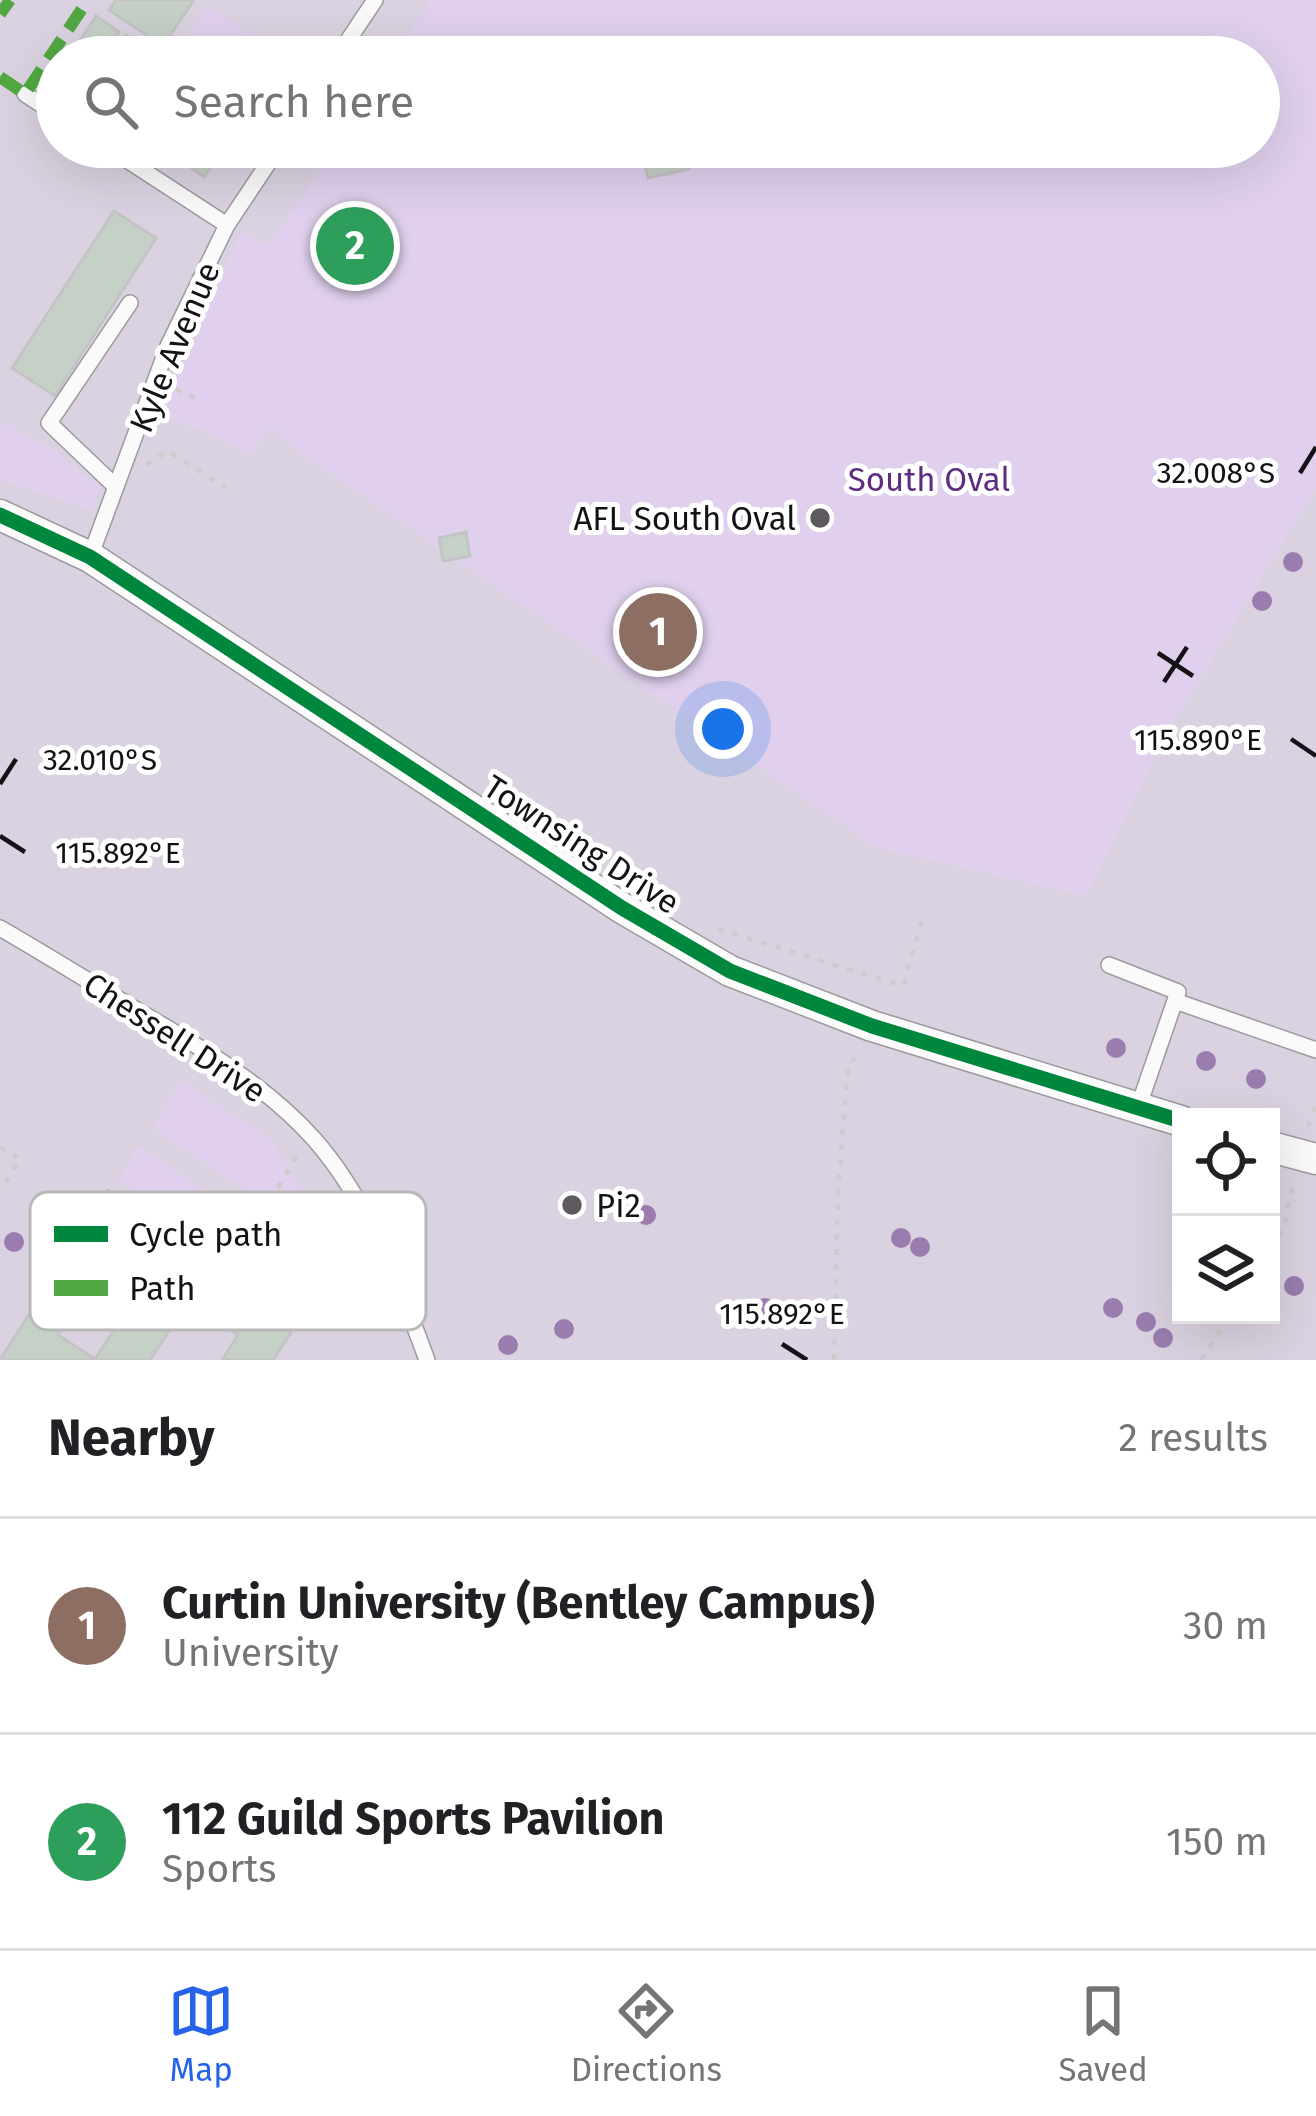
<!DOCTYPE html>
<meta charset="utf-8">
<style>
:root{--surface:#fff;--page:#f6f6f6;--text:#202124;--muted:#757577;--line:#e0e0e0;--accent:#2563eb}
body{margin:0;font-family:"Fira Sans",sans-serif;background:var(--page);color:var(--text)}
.controls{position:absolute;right:36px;bottom:36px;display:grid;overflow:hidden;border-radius:0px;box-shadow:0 12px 48px #0002}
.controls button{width:108px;height:108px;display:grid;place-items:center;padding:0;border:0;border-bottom:3px solid var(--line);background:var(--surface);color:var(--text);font:60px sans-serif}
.you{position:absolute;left:723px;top:729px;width:42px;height:42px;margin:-30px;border:9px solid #fff;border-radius:50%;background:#1a73e8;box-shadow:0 0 0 18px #1a73e833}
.badge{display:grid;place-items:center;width:78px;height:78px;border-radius:50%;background:var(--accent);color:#fff;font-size:39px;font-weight:700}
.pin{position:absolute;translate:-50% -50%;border:6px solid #fff;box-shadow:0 3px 12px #0006}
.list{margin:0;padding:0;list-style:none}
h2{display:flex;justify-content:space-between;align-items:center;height:156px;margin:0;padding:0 48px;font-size:51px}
h2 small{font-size:39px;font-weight:400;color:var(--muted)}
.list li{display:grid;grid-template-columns:78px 1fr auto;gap:36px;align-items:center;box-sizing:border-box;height:216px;padding:0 48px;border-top:3px solid var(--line)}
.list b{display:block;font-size:45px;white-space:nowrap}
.list p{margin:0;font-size:39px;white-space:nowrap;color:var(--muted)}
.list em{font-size:39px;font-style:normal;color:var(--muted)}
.icon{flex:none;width:66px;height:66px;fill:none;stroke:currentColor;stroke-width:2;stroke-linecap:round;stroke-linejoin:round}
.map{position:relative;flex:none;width:1316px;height:1360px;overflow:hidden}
.search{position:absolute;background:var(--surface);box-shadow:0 12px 48px #0002;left:36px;right:36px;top:36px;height:132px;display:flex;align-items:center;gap:30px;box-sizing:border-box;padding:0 42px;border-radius:66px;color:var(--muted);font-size:45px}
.sheet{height:588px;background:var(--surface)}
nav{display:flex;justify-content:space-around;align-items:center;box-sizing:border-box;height:168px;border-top:3px solid var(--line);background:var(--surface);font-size:33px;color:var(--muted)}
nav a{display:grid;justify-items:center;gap:6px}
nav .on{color:var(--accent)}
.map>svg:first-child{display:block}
</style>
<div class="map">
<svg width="1316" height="1360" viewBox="0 0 1316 1360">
<rect width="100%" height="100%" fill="#e3dee6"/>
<path fill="#dbd2e1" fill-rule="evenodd" d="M0,0H1316V1360H0ZM57,57H1259V147H57ZM1181,1117H1271V1315H1181Z"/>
<path fill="#e0d0ed" d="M431,0H1316V488L1165,736L1086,896L877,848L311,460L272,429L247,455L214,435L160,416L242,230L268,247L334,147H1259V57H394Z
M207,6L285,57H178L175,55Z
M0,420L55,452L101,487L89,510L0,479Z
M180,1081L269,1138L328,1226L293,1221L154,1129Z
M138,1146L289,1247L339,1268L327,1301L223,1239L218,1244L120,1181Z"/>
<path fill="#c5d0c7" stroke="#c4c4c6" stroke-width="3" fill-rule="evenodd" d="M116,0H194L163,46L109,10Z
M96,16L119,32L102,57L79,43Z
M126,35L149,50L144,57H111Z
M163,147H224L204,177Z
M641,147H684L689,169L648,178Z
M114,211L156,238L55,396L12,368Z
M466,532L470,556L443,561L439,538Z
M108,1190L215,1260L150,1360H0ZM106,1261L143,1285L95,1359L58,1335Z
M226,1291L291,1333L273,1360H222L238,1335L210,1317Z"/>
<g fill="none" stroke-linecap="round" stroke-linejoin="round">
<defs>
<path id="service" d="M337,57L375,0
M25,94L57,115
M107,147L227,225
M116,487L49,423L130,303
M90,557L168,346L227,225L279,147
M0,928C45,954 90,982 135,1009C198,1046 264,1083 314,1139C368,1200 399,1284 427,1360
M1109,965L1178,992L1138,1108
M1175,1001L1316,1050"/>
<path id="minor" d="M0,515L90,557L622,908L730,971L872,1026L1181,1121
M1271,1147L1316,1159"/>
</defs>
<use href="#service" stroke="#9c999e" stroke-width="18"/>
<use href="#minor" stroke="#9c999e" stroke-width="33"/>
<path stroke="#cdcbcd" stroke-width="4.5" stroke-dasharray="6 9" stroke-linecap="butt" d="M176,389L203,402
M146,465L168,451L226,488
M718,929L903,986L924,912
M1308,1127L1316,1104
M0,1147L20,1159L0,1191
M194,1246L265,1209L299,1152
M1271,1249L1283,1230L1293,1183
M834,1360L838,1191L848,1065L860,1053
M1201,1360L1230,1315"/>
<use href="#service" stroke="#fbfafb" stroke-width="15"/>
<use href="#minor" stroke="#fbfafb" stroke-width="30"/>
<path stroke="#51a842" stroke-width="12" stroke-dasharray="24 12" stroke-linecap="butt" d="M0,14L10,0
M0,77L25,94L88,0"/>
<defs>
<path id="cycleway" d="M0,515L90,557L622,908L730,971L872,1026L1181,1121"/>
</defs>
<use href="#cycleway" stroke="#fff" stroke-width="22"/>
<use href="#cycleway" stroke="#00873e" stroke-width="15"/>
</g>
<g fill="#9a7dae">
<circle cx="1293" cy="562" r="10"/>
<circle cx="1262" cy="601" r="10"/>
<circle cx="1116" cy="1048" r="10"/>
<circle cx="1206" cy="1061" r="10"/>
<circle cx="1256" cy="1079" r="10"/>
<circle cx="646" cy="1215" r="10"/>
<circle cx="901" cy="1238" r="10"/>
<circle cx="14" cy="1242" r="10"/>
<circle cx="920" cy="1247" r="10"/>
<circle cx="1294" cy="1286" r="10"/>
<circle cx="765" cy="1308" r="10"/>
<circle cx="1113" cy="1308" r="10"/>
<circle cx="1146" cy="1322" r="10"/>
<circle cx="564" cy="1329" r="10"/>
<circle cx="1163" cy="1338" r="10"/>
<circle cx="508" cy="1345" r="10"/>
</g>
<path fill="none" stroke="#151217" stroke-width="4.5" d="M1300,473L1316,447M1158,653L1193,676M1164,682L1187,647M1291,739L1316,756M0,784L16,759M0,836L25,852M782,1344L807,1360"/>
<g fill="#5d595f" stroke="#fff" stroke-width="4.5">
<circle cx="820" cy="518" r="12"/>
<circle cx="572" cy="1205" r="12"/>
</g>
<g text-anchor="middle" stroke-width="10" stroke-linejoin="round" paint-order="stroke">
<g font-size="33" fill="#151217" stroke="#fff">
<text transform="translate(174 347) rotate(-67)" y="12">Kyle Avenue</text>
<text transform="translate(582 844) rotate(33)" y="12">Townsing Drive</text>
<text transform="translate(175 1037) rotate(33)" y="12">Chessell Drive</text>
</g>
<g font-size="33" fill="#5f2d80" stroke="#fff">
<text x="929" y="491">South Oval</text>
</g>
<g font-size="33" fill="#151217" stroke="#fff" text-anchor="end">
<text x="796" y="530">AFL South Oval</text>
<text x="596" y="1217" text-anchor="start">Pi2</text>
</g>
</g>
<rect x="30" y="1192" width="396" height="138" rx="18" fill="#fff" stroke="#b9b8b9" stroke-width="3"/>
<rect x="54" y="1226" width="54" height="16" fill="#00873e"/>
<rect x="54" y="1280" width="54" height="16" fill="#51a842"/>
<g font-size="33" fill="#151217">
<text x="129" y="1246">Cycle path</text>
<text x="129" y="1300">Path</text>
</g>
<g font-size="30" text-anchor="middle" fill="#151217" stroke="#fff" stroke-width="10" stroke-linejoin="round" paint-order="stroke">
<text x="1216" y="483">32.008°S</text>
<text x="1198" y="750">115.890°E</text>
<text x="100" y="770">32.010°S</text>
<text x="118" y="863">115.892°E</text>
<text x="782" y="1324">115.892°E</text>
</g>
</svg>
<div class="controls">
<button><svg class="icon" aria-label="locate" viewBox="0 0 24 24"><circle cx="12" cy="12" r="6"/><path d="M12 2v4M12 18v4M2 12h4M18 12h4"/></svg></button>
<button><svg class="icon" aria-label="layers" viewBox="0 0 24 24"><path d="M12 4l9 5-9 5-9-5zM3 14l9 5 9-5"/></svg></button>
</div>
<div class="you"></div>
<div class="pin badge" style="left:658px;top:632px;background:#8d6e63">1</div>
<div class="pin badge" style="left:355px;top:246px;background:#2e9e5b">2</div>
<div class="search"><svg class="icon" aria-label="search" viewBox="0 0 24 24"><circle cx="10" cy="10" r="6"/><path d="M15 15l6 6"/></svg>Search here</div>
</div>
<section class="sheet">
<h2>Nearby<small>2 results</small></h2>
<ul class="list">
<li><span class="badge" style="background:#8d6e63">1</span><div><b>Curtin University (Bentley Campus)</b><p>University</p></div><em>30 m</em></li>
<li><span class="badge" style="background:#2e9e5b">2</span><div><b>112 Guild Sports Pavilion</b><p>Sports</p></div><em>150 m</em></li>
</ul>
</section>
<nav>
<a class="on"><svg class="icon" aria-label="map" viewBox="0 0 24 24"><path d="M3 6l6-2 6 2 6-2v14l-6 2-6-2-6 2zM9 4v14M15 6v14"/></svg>Map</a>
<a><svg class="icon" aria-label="directions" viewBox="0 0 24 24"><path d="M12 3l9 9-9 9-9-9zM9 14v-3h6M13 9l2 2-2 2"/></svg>Directions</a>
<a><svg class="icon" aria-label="saved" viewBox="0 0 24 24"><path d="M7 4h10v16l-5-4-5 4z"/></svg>Saved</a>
</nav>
